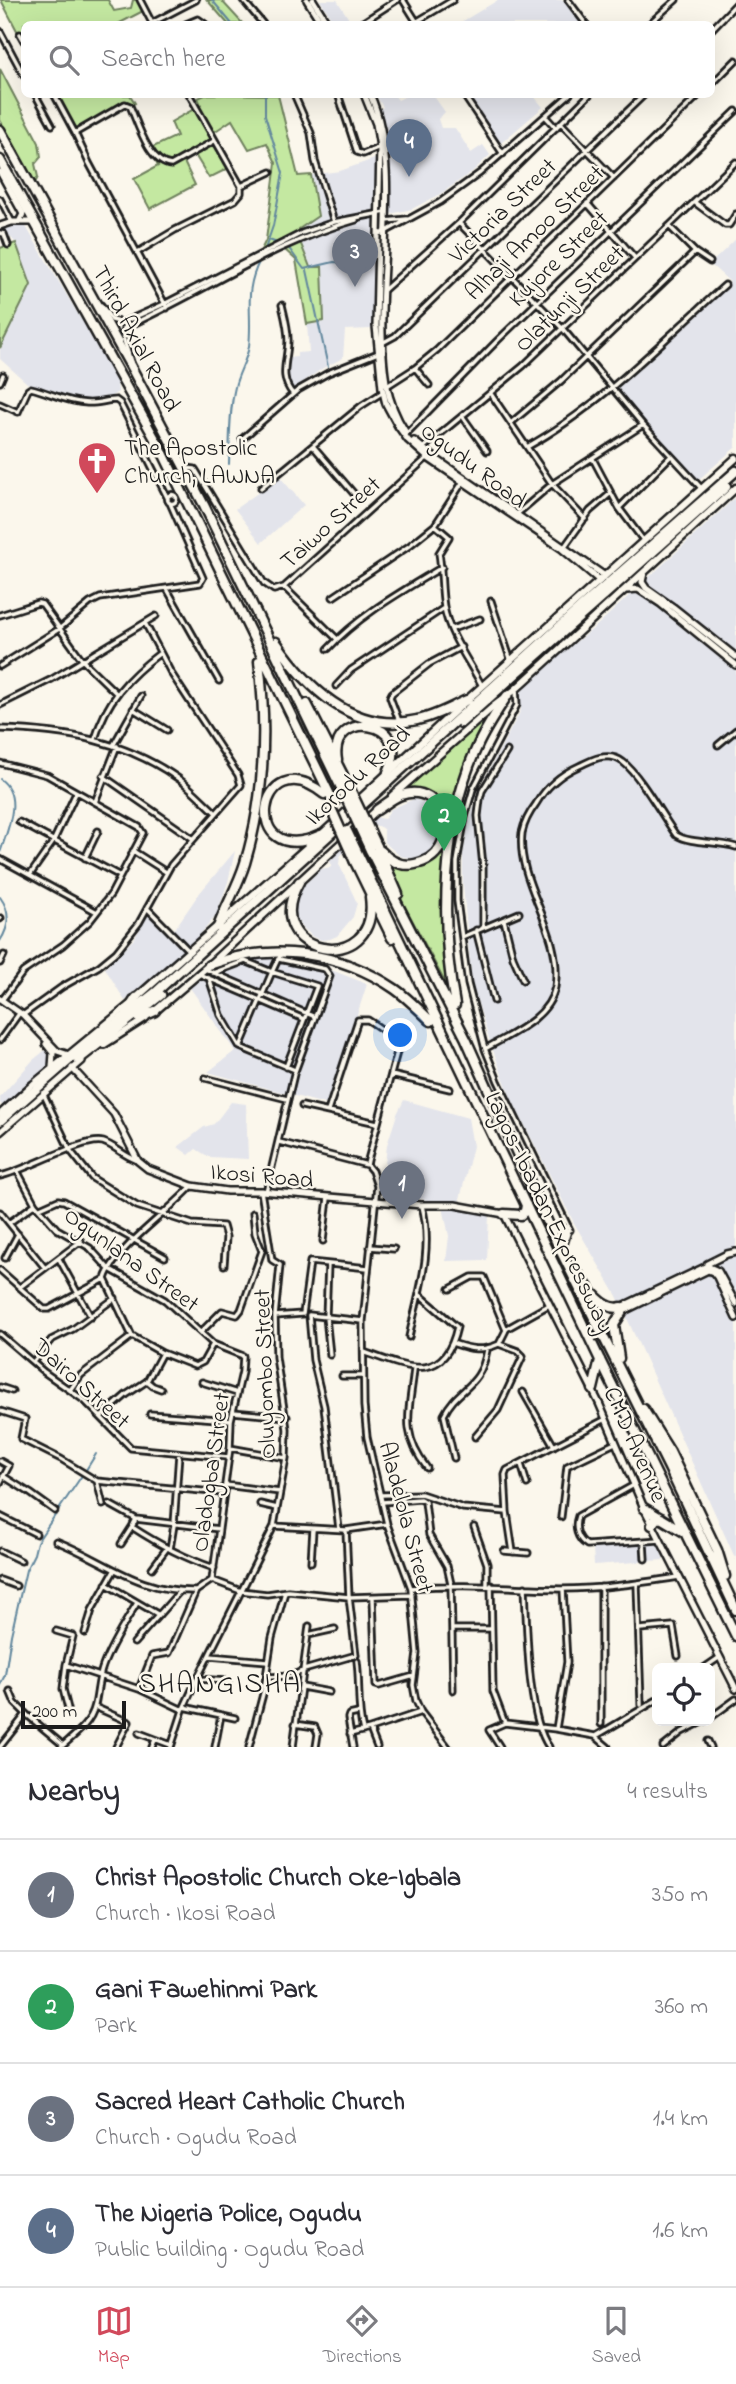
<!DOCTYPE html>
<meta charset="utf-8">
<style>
:root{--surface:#fff;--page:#f7f7f7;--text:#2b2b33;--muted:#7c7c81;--line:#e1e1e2;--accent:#d1495b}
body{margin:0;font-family:"Indie Flower",sans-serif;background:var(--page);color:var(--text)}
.controls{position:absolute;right:21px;bottom:21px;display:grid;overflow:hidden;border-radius:10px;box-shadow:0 7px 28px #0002}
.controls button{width:63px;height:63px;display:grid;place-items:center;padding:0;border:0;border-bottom:2px solid var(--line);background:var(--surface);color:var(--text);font:35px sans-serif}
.scale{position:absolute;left:21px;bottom:18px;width:105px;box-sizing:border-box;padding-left:7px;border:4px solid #1c1c1c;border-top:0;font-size:19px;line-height:24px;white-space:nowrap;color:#1c1c1c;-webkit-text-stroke:5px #fbf7ec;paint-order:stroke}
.you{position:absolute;left:401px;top:1036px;width:24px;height:24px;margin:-18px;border:5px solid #fff;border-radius:50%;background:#1a73e8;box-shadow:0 0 0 10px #1a73e833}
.badge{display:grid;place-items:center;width:46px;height:46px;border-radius:50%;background:var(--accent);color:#fff;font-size:23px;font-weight:700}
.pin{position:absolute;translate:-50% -58px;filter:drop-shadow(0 2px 4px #0008)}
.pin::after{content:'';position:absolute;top:37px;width:24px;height:21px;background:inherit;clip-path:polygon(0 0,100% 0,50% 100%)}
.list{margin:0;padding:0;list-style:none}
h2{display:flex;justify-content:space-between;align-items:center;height:91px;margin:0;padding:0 28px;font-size:30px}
h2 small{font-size:23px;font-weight:400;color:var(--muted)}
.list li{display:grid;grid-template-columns:46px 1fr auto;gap:21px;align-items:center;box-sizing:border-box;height:112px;padding:0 28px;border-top:2px solid var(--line)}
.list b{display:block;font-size:26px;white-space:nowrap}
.list p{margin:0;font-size:23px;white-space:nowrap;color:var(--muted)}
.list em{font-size:23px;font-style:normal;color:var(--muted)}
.icon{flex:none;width:38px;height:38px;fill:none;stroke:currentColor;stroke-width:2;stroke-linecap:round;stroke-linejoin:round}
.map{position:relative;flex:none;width:736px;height:1747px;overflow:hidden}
.search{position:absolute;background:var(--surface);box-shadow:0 7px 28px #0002;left:21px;right:21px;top:21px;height:77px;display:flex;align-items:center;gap:18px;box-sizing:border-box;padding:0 24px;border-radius:10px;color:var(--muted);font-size:26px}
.sheet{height:539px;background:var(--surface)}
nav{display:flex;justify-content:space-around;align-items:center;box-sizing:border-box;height:98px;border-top:2px solid var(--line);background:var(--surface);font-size:19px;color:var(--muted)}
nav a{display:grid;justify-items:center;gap:4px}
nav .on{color:var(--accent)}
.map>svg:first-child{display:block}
</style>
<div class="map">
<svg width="736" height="1747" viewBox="0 0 736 1747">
<rect width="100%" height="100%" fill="#fbf7ec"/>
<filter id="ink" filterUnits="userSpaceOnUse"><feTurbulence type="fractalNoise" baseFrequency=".0143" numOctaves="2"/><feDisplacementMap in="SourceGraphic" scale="14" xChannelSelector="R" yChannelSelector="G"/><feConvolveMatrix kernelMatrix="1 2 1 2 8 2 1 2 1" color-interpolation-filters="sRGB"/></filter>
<g filter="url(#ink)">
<path fill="#e3e4eb" d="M320,0H337L352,24H335Z
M498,0H563L581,24H458Z
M376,95H394L398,100L408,95H433L445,112L438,119L441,128H455L471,153L483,145L490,155L473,171L442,193L412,209L377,217L372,329L345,330L343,358L323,368L292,390L287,382L288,358L297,357V353L309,352L307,324L323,321L322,267H310L299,239V229L318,216L311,175L340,171L377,158L374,133L369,117L383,107Z
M469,95H533L543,107L501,143Z
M19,225H25L81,319L89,324L116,372L118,392L110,397L95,402L57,397L27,383L0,359V348L31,285L16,243L3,229Z
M736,239V447L698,480L614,386L730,282L710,264Z
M280,477L304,505L261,543L235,509Z
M736,497V1560L617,1296L574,1223L511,1098L491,1045L472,984L463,885V854L469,822L481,785L521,710L520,693L549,663L594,628Z
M414,799L425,803L437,817L439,831L436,844L429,852L415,859L400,856L384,842V830L379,826H374L340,856L339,864L357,903L353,917L337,936L330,939L322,940L313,937L301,926L294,913L297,896L304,885L321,869L332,867L329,858L376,817L384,819L391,809Z
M235,851L228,882L216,916L190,946L125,1001L105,968L134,939L152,909L174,930L198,895Z
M269,958L294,961L334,971L367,984L328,1105L208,1072L235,1051L188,985L216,964Z
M48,1048L57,1061L4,1107L0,1103V1097L33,1060Z
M404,1100L468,1118L473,1146L459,1203L418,1199L383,1183L387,1145L397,1114Z
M231,1102L246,1104L248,1159L209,1157L196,1149L189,1155L178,1147L204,1127L214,1124Z
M443,1207L489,1215L487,1260L446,1261L449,1236Z
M657,1542L664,1560L594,1565L593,1547Z"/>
<path fill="#c4e8a1" stroke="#70825e" stroke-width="2" d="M1,0H108L114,11L131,8L133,0H139L145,10L118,24H24V44Z
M207,0H221L243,24H228Z
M0,69L39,143L41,157L35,164L38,177L35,183L0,120Z
M207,94L278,95L298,176L311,175L318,216L299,229V239L310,267H322L324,321L307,324L296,260L285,250L272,251L265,259L259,254L266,240L276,163L267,143L249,149L232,120L214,132L231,167L209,178L195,155L184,162L195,185L150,209L134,179L158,166L149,149L177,136L171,122L201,105L198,98Z
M52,95H130L135,103L82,130L72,131Z
M16,243L31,285L0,348V248Z
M491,713L481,731L448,847L450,990H449L400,897L385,859L420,866L448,831V822L440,805L403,791Z"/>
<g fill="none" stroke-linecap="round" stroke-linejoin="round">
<path stroke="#63889e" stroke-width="2" d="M212,0L232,24
M269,240L280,244
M288,247L304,269L334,262L361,265
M264,252L273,226L283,173L265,115V94
M307,270L328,367
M229,464C230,439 229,412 235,387C238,373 247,360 249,346C253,312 243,293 260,260
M0,779C24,796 7,831 0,853
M0,897C11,912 10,926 0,941
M86,1470L96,1454
M0,1685L5,1675L11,1635L26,1570L34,1554L37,1542L83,1474"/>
<defs>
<path id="street" d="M140,0L152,23L196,0
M243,0L263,24
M403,0L418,24
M568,0L586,24
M416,22L453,0
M186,24L198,19L205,24
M360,24L397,0
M649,24L676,0
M712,29L736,4
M0,31L24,76
M20,34L24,41
M712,84L736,60
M35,94L52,125
M54,94L75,133
M294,94L311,133L315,161L334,222
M338,94L357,152L363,154L380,147
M463,94L503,154
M546,117L556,128
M561,123L614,178
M241,186L271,172
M0,199L12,222
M694,202L725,225H729L736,214
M587,203L635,258
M386,221L407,219
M459,223L563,329L643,425L702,489
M669,226L695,252L710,262
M0,233L4,234L8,245
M379,234L385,232L440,202L480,173L570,94
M138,252L175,230L235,200L241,193V186L189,94
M384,290L459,223L590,94
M101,305L112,320L122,323L164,304L302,233L334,222L386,212
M282,305C285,317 288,328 288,340C288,360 278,377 293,394
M167,308L89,163L75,133L125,104L130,106C138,124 149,163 171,165L214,141
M382,343L395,336L645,94
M131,362L123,337L124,328C202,293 273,243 356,220
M415,368L429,385
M0,382L3,375
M387,386L415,368L437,350L700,94
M491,394L552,484L585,519
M0,404L18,412L28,390L31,388C51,393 66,402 87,403C97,404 107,400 116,400L120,403L168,499
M463,417L487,451
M512,422L561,381L695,252
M407,433L498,340L736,111
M242,439L298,390L328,373L378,353
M313,446L355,495
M527,447C601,406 662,341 725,285
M423,448L523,366L736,162
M593,459L619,508L643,540
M186,468L195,469L264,583L274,590L284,587L294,578L428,457
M261,488L361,406L383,392
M167.5 499a4.5 4.5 0 1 1 9 0a4.5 4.5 0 1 1-9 0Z
M619,508L671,456
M517,514L552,484L643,425
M435,525L449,537L439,553C442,570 441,589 444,607C449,635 469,661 482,686
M565,546L590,511L611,493
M284,587L337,639
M167,589L219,681
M333,597L409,546L435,525L464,480
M491,601L511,661
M0,615L38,603L42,604L83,661L116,693
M452,629L480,619
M328,649C359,615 403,591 442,567
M0,666L59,629L90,603L100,598L200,583L203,578L170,503
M336,686L351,670L444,608
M516,689L517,705L473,789L465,817L457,862V901L468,984L485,1049L498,1081L568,1226
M0,705L52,679L156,616
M133,709L167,730
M399,721L390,697L392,693L429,664L461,647
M0,729C66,731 124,740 179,779C192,789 203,801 215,812
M95,739C106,701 128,677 160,653
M114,744L141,696
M718,745L736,730
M0,763L47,775L139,827L143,833L111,894L90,921L63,945L23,972L2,1000
M103,776L192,838
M95,802L117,746
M19,822L120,876
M133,851L166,872
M85,858L98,831
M0,859L97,912
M30,875L53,842L76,793
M147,908L190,952
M0,919L1,918
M504,920L513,957L523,980
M483,926V866L478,816L480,799L482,791L507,751
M476,930L494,1001
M462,937L519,913
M278,959L272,972L317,986L286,1067
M0,963L4,955
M205,969L315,1017
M213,973L245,961L272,972L240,1047
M199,974L304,1019
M209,978L221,1015L240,1047L295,1070
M23,1015L62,987L99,966L116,952L139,923L171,865L241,785L238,775L171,673L145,623
M0,1040L18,1015
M485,1049C510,1034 549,1019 555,987C564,932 516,884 522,833C524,823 530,812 536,804C546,787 561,774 579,766C586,763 596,757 603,757C610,756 618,758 623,762C639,774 663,817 676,835C691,844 717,841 736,847
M391,1075L450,1089
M205,1078L287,1099
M43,1093L70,1150L92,1178L137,1206L192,1224L223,1226L226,1237L224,1265
M302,1106L377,1123
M328,1111L358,1020H368C380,1028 396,1037 397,1052L368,1160L367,1165L372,1171L377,1186L363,1321L364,1406L367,1437L387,1524L411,1588L417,1653L413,1685L416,1701L421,1712L448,1747
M279,1142L367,1165
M18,1172L35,1204L57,1229L90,1248L108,1268L165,1300L213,1344L243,1356L242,1372L231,1420L230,1448L212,1580L196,1591L169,1653L152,1656L139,1689
M0,1176C25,1171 84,1137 103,1142C115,1146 124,1156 136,1160
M192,1186C169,1212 114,1249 105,1279L132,1336L162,1353L195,1366L203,1362L213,1344
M266,1192L294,1074L330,976L325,969L279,959L281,952
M40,1208L58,1200L64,1201L165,1257
M0,1212L45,1268
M9,1223L35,1204
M568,1226L570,1230L566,1232L564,1228Z
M323,1241L328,1198
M370,1247L394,1249
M5,1258L18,1234
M59,1259L91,1317
M328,1264L326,1317L330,1355
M0,1270L44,1309H49L105,1279
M20,1287L81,1241
M450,1289L472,1277H484L506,1330
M303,1314L310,1262L368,1268
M309,1315L313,1360L324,1406L339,1529
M309,1315L363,1321
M275,1316L302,1314
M506,1329L549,1305
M201,1332L222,1311L237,1315L241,1310L262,1251L255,1233L253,1213
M0,1334L44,1372L85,1401L131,1448L228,1457
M409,1337C418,1294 434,1250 422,1206
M452,1343C470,1349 481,1352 499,1344L506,1330
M364,1352C406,1367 444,1386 457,1327L419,1294
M33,1362L51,1340L73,1329L115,1298
M414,1369C410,1410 399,1432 427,1468
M342,1376H363
M147,1381L153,1386L161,1389
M202,1382L237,1393
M0,1387L12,1391
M70,1390L81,1375L132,1336
M523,1392L554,1446
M0,1411L25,1419L21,1439L61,1459L97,1481L223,1493
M233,1412L287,1417
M150,1414L231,1420
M101,1417L126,1395L147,1381L162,1353
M475,1437L498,1410L523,1356L518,1351L499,1344
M230,1448L286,1458
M454,1458L444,1415C458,1386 480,1390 487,1350
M0,1461L9,1466L0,1483
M521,1464L527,1484
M3,1476L30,1493L55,1511
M97,1481L103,1505
M225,1485L280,1492
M634,1485L578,1516C574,1527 577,1539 587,1545L660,1540
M381,1495L421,1494L463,1508L507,1512
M383,1502L420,1499L425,1502L429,1535L447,1566L451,1584L453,1690
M109,1504L136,1519L219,1529
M260,1504L277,1508
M0,1516L36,1534
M561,1517L567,1466L615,1443
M136,1519L132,1527C158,1544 184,1558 214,1568
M274,1526L346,1530L387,1524
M474,1527L487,1564V1585
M56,1541C107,1561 137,1592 196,1591
M644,1542L645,1559
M121,1544L132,1527
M170,1549L174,1525L179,1453
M0,1551L21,1561
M504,1551L528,1553
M513,1552L507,1512L505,1475L507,1470L606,1419
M311,1562L313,1529
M152,1568L167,1548
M0,1580L16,1586
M212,1580L241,1591L267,1594L288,1591L349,1597L412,1595
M106,1584L159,1615
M637,1584L641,1705
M491,1585L493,1691L505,1723
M525,1587C527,1626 527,1717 549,1747
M601,1587V1724
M411,1588C463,1583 510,1588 561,1589C601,1589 640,1583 679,1577
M373,1598L376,1685L379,1686L414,1676
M454,1629H490
M640,1629L673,1626L678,1656
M56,1631L73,1636L66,1665
M85,1633L92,1610L114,1571
M308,1635L335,1629
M134,1643L179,1592
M209,1656L268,1661
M357,1661C360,1685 357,1708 363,1731
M704,1668L720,1657
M266,1677L291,1676L304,1670L356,1655L349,1597L346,1530
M197,1679L228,1681
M302,1687L329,1692
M10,1691L15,1703L26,1714
M95,1707L129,1722L116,1747
M184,1707L235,1718
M68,1709L63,1689L66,1665L139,1689L183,1710
M710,1718L736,1699
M295,1724L315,1727L318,1734L316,1747
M370,1729L377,1747
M556,1729L567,1662L563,1589
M139,1733L171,1745
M350,1734L370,1729L421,1712
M596,1736L657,1700
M708,1741L711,1747
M0,1747L26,1714L63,1745
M61,1747C75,1735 91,1723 95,1705C98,1692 98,1679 103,1666C111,1644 125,1623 137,1603
M152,1747L155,1740
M171,1747L184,1707L197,1679L274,1526L286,1458L287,1429L276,1357L275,1316L280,1265L272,1260L261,1191
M215,1747L221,1715
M249,1747L264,1690L272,1638L285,1592
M293,1747L309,1626
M353,1747L348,1718L349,1715L358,1713
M500,1747L489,1730L505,1723L556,1729L595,1736L608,1747
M663,1747L682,1732L704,1721"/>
<path id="secondary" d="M307,0L322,24
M313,0L328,24
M364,94L376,124L380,147L376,326L382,388L386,404L398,426L408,440L428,458L561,548L600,581
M370,94C400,160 380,261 382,333C383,369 385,400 405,431
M0,172L23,214L19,222
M0,226L12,222H35
M414,441L435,458L605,576
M644,573L642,582L646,588L673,607L736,657
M627,590L638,589L661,604L736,665
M0,999L23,1015L57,1051L69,1055
M46,1044L53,1053L52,1067
M104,1045L146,1018
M72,1068L114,1114L138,1161L148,1169L192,1186L227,1191H261L421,1205H455L504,1214L599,1403L644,1508L736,1689
M0,1114L33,1084L129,1005
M0,1132L82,1061
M707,1264L727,1254L736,1252
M621,1307L707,1266L718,1271L736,1304
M622,1312L708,1270L713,1272L717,1277L736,1318"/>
<path id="primary" d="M392,796L494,706L516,689L736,488
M136,998L321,835L467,700L736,458
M155,1011L209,965L379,808"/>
<path id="highway" d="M0,130L131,367L204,505L344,794
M0,160L164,455L334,803
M276,642C308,689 355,734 417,720C434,717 451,707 467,700
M307,704L350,789
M461,723L726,487
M337,760C328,708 415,718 388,772
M377,810C385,805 392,798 401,795C446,779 465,854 415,864C402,867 390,861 381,851
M321,835C238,872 257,740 324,794
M377,846L398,894
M370,850L466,1039L560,1250L669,1468L736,1610
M360,858L600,1360L736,1636
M355,862L392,938
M299,882C256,957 381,978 370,897
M218,927C226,905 238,886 245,863C265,797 267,729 259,661
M209,965C272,942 339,951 395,989C408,998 419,1010 431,1021
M455,1005C440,925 442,822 477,747C485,729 496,713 507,696
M127,1012L136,998
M139,1018L155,1011
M78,1060L161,995
M0,1121L73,1057L156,992L581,607L736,471
M504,1214L521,1215L525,1211L526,1205
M561,1248L566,1232
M573,1267C583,1280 602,1313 621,1307
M619,1358L614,1325L622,1312
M593,1389L600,1360
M643,1409L670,1452L717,1550L725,1576
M644,1508L684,1532
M652,1525L656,1519L661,1518"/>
</defs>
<use href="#street" stroke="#1c1c1c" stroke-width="9"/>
<use href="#secondary" stroke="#1c1c1c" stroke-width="10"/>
<use href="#primary" stroke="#1c1c1c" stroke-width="11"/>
<use href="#highway" stroke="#1c1c1c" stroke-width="13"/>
<use href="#street" stroke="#fbf7ec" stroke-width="3.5"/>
<use href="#secondary" stroke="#fbf7ec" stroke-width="5"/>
<use href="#primary" stroke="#fbf7ec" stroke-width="6"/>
<use href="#highway" stroke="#fbf7ec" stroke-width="8"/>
<defs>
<path id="highway-bridge" d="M350,789L377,846
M344,794L370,850
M330,806L355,862
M347,831L360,858"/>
</defs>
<use href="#highway-bridge" stroke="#1c1c1c" stroke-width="13" stroke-linecap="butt"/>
<use href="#highway-bridge" stroke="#fbf7ec" stroke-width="8"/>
</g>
</g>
<defs>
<symbol id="church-pin" viewBox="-11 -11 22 30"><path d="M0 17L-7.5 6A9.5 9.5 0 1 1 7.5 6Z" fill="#d1495b" stroke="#fbf7ec"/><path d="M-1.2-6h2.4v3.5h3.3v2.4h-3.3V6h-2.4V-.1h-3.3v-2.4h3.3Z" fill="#fff"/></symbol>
</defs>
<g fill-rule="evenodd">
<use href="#church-pin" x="75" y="439" width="44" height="60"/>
</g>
<g text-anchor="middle" stroke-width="5" stroke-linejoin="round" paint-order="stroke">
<g font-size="24" fill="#1c1c1c" stroke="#fbf7ec">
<text transform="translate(502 210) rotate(-44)" y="8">Victoria Street</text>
<text transform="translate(534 232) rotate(-44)" y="8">Alhaji Amoo Street</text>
<text transform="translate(558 258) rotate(-44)" y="8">Kujore Street</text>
<text transform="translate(569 298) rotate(-44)" y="8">Olatunji Street</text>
<text transform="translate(137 338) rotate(62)" y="8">Third Axial Road</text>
<text transform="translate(474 465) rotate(37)" y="8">Ogudu Road</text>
<text transform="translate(330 522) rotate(-42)" y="8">Taiwo Street</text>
<text transform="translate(357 775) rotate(-43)" y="8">Ikorodu Road</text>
<text transform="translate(262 1175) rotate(5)" y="8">Ikosi Road</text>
<text transform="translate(550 1212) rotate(64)" y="8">Lagos-Ibadan Expressway</text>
<text transform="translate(132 1259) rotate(36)" y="8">Ogunlana Street</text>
<text transform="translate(264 1374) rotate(-92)" y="8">Oluyombo Street</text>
<text transform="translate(82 1383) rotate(42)" y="8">Dairo Street</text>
<text transform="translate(636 1444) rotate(66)" y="8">CMD Avenue</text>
<text transform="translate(210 1472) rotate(-82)" y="8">Oladogba Street</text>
<text transform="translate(407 1517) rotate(75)" y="8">Aladelola Street</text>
</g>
<g font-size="24" fill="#1c1c1c" stroke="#fbf7ec" text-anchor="start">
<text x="124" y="455">The Apostolic<tspan x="124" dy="28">Church, LAWNA</tspan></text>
</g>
<g font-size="28" letter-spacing="2" fill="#1c1c1c" stroke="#fbf7ec">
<text x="220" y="1692">SHANGISHA</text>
</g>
</g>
</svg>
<div class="controls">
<button><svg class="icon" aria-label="locate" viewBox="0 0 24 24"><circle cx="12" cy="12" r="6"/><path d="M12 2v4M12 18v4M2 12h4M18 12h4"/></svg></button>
</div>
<div class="scale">200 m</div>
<div class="you"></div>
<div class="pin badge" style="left:402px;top:1219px;background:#6b7280">1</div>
<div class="pin badge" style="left:444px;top:851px;background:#2e9e5b">2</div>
<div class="pin badge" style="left:355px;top:287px;background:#6b7280">3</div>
<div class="pin badge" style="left:409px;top:177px;background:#5c6f8a">4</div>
<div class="search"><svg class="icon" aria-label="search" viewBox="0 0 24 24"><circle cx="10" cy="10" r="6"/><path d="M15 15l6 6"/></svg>Search here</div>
</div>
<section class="sheet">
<h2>Nearby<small>4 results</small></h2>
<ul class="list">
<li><span class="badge" style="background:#6b7280">1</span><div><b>Christ Apostolic Church Oke-Igbala</b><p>Church · Ikosi Road</p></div><em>350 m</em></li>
<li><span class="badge" style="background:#2e9e5b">2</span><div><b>Gani Fawehinmi Park</b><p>Park</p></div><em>360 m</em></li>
<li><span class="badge" style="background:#6b7280">3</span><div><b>Sacred Heart Catholic Church</b><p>Church · Ogudu Road</p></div><em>1.4 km</em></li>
<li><span class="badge" style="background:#5c6f8a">4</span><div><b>The Nigeria Police, Ogudu</b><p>Public building · Ogudu Road</p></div><em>1.6 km</em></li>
</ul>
</section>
<nav>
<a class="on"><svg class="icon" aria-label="map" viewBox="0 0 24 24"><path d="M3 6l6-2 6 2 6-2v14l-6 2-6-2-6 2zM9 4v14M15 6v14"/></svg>Map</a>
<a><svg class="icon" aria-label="directions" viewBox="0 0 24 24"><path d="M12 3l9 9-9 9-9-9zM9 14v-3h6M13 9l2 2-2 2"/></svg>Directions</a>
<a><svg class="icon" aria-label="saved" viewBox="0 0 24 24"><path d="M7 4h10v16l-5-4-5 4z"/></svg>Saved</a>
</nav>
